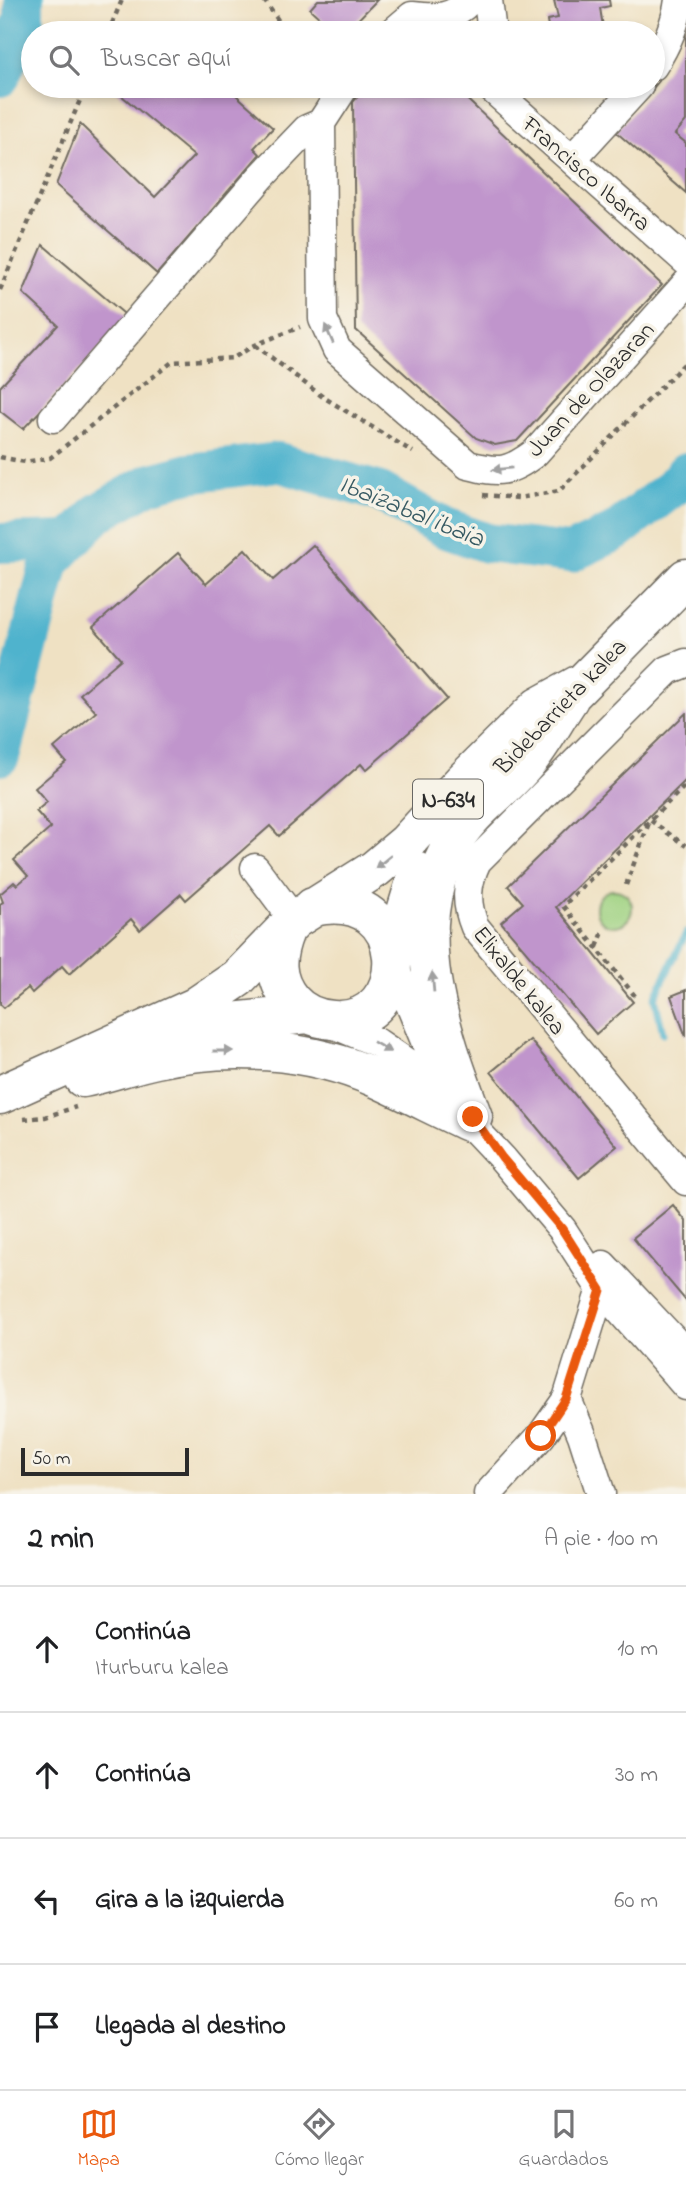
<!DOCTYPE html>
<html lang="es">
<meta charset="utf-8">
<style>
:root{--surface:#fff;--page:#f2f2f2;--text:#202124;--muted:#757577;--line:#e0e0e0;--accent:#ea580c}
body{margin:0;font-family:"Indie Flower",sans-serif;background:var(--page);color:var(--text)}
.scale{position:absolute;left:21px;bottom:18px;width:168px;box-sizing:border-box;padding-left:7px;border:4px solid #2b2b2b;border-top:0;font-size:19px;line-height:24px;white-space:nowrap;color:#2b2b2b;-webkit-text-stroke:5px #f7f3e8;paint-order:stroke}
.stop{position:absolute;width:21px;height:21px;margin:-16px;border:5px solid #ea580c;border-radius:50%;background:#fff}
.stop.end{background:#ea580c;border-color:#fff;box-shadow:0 2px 7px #0008}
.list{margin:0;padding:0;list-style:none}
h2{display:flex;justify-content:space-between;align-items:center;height:91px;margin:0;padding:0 28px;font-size:30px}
h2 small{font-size:23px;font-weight:400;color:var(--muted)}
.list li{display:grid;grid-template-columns:46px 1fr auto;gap:21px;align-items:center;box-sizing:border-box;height:126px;padding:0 28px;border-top:2px solid var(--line)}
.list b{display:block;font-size:26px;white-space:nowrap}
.list p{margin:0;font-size:23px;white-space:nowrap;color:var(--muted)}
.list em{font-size:23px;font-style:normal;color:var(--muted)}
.icon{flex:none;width:38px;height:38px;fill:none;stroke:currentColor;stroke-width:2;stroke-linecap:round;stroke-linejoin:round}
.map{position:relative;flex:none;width:686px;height:1494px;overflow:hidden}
.search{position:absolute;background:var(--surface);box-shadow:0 4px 10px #0003;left:21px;right:21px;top:21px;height:77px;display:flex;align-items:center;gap:18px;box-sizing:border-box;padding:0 24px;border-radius:38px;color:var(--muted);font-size:26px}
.sheet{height:595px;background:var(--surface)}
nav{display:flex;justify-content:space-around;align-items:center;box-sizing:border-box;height:98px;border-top:2px solid var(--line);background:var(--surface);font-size:19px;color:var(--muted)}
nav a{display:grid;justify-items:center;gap:4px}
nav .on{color:var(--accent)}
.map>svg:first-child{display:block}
</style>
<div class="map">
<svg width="686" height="1494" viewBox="0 0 686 1494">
<rect width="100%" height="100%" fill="#f7f3e8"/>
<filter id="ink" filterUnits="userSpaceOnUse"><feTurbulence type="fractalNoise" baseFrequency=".0143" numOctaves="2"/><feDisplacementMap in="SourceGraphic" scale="14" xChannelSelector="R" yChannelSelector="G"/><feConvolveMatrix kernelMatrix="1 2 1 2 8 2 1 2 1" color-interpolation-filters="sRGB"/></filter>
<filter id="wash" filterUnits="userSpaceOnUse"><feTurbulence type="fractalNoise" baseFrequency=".00686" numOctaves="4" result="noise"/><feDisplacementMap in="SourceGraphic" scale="28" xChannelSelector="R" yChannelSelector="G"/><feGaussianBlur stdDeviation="1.57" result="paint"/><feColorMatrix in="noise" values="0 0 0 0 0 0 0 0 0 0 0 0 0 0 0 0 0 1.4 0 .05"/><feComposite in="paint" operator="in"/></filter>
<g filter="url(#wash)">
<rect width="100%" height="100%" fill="#efe1c3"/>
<path fill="#9fd281" stroke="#657e56" stroke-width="2" d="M596 908a18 18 0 1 1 36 0a18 18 0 1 1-36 0Z"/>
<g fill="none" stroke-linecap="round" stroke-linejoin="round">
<path stroke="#4fb3cd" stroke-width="7" d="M663,1033L655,998L686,933"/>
<path stroke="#4fb3cd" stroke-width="40" d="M0,77L24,19V0
M0,543L67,541
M0,756L50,562L98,513L149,484L189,473L278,462L380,492L444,528L487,543L570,553L615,532L672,488L686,472"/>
</g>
<g id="blocks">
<path fill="#c095cc" d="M318,0H377L345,33H336L310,9Z
M554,0H609L610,6L600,8L604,33H549L547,20L558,18Z
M686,29V121L675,134L686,143V193L616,132L659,81L678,51Z
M110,86H226L273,128L254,148L260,154L157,274L56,185L80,124L155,197L194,156Z
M367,86H453L662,285L517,441L495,445L476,438L356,330L353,102Z
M43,245L129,318L23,429L0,411V387L58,325L23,293Z
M313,545L447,699L366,770L361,764L279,836L270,826L186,900L181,894L140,930L131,919L69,974L62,966L32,993L28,988L4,1008L0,1004V904L3,902L0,894L14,882L17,885L28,876L14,860L51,828L36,811L47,802L35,788L66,762L54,748L96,712L80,694L121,659L93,627L178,553L206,584L245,549L273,580Z
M686,713V780L556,907L633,1002L596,1034L501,922L523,903L508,886Z
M686,990V1037L671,996Z
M530,1040L617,1146L579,1178L491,1072Z
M673,1205L686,1221V1301L633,1238Z"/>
</g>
</g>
<g filter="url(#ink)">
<use href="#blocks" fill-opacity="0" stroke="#706b60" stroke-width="2"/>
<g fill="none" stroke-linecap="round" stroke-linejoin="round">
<defs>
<path id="minor" d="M488,0L492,33
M392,33L412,16C438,19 452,19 470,0
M653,66C666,46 676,24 679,0
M345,86L321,123L323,319L337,350L468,465C500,473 508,473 535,453L686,284
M489,86L686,261
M573,158L639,86
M53,418L261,177L307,129L321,123
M686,663L668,670L477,861C466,884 465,903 475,927L686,1181
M255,868L294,920
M394,966L432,1058L451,1086
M326,1021L378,1043L422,1073L502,1158L562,1229L601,1289L686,1386
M603,1265L686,1353
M567,1399L582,1435L601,1494
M488,1494L541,1436L567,1399L601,1289L597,1276"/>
<path id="highway" d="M561,705L686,578
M285,931C275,956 273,978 291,1000C302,1013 317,1019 333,1020C415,1026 415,884 313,907
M393,954L418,872
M169,1036L202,1025L308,1014
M83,1078C108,1073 131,1064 156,1059C228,1043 309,1048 376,1078C407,1092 438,1108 468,1122
M0,1095L195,1007L238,978L294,920L375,869L406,843L462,782L538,707L578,685
M473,1117C441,1032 401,925 455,839C475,807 509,787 531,757C545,739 556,718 569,699"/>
</defs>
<use href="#minor" stroke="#706b60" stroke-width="31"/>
<use href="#highway" stroke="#706b60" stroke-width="41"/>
<path stroke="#706b60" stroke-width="4.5" stroke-dasharray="5 5" stroke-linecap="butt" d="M264,0L287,33
M108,33L122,0
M0,290L86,86
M255,345L323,397L413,452
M0,457L25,462L50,458L172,362L233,358L255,345L300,327
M483,495L519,498L559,491L686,362
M626,885L650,820L686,846
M597,947L603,932
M635,996L563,906L686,785
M24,1119L45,1117L76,1107"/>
<use href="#minor" stroke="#fff" stroke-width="28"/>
<use href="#highway" stroke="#fff" stroke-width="38"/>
</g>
<defs><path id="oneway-solid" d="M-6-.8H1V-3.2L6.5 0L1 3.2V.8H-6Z" transform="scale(1.75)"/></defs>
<g fill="#a0a0a0">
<use href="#oneway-solid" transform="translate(329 334) rotate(-114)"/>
<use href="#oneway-solid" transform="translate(502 469) rotate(174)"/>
<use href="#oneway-solid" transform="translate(383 862) rotate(141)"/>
<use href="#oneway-solid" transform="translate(433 982) rotate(-95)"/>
<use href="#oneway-solid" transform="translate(382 1047) rotate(31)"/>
<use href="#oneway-solid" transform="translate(223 1051)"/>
</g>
</g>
<g fill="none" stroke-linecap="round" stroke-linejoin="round" filter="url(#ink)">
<path stroke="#ea580c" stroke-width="9" d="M473,1117L502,1158L562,1229L601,1290L566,1399L541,1436"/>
</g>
<g text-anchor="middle" stroke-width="7" stroke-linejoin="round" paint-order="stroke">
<rect fill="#f7f3e8" stroke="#686764" stroke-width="2" x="413" y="779.5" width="70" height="39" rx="5"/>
<g font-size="23" font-weight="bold" fill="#2b2b2b">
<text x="448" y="807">N-634</text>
</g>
<g font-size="24" fill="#2b2b2b" stroke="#f7f3e8">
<text transform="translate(587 173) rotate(41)" y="8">Francisco Ibarra</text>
<text transform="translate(590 389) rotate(-47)" y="8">Juan de Olazaran</text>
<text transform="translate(560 706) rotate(-46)" y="8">Bidebarrieta kalea</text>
<text transform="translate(520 980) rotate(51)" y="8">Elixalde kalea</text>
</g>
<g font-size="26" font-style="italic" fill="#385b64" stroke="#f7f3e8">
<text transform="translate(412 510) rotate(22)" y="9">Ibaizabal ibaia</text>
</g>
</g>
</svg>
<div class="scale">50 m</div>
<div class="stop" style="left:541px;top:1436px"></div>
<div class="stop end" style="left:473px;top:1117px"></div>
<div class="search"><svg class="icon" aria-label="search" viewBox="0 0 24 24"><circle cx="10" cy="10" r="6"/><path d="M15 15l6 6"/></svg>Buscar aquí</div>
</div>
<section class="sheet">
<h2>2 min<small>A pie · 100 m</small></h2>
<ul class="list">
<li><svg class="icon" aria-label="ahead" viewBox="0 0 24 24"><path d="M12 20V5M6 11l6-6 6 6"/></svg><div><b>Continúa</b><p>Iturburu kalea</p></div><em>10 m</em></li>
<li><svg class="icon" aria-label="ahead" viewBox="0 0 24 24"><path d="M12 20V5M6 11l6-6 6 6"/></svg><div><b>Continúa</b></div><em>30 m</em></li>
<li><svg class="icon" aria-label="left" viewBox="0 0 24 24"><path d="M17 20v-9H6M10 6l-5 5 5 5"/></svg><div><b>Gira a la izquierda</b></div><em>60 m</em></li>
<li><svg class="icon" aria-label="arrive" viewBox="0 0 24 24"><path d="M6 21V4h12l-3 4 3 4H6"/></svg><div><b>Llegada al destino</b></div></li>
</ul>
</section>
<nav>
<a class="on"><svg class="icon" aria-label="map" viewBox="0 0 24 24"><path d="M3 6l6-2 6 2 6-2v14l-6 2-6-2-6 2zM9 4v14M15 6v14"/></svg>Mapa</a>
<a><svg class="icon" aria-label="directions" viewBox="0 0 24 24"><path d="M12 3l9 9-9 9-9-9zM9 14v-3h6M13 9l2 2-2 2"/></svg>Cómo llegar</a>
<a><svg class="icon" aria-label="saved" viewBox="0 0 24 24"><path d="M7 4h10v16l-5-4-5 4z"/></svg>Guardados</a>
</nav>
